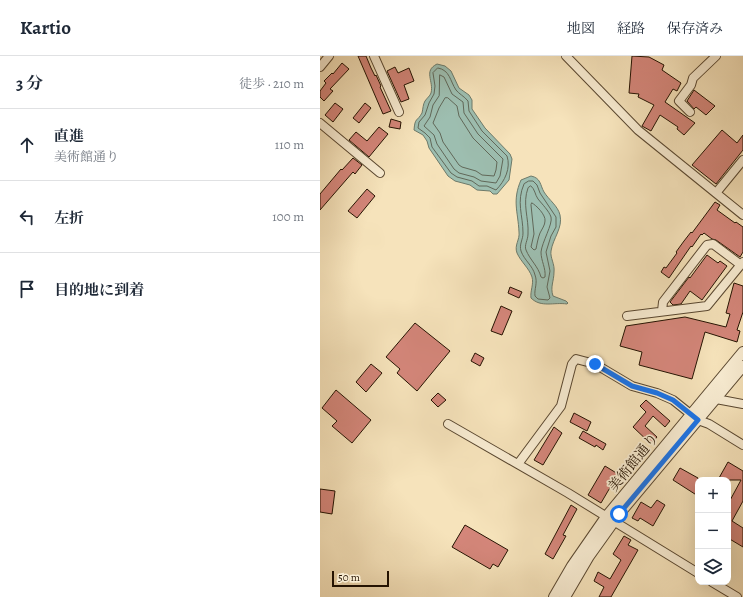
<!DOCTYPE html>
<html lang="ja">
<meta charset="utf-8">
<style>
:root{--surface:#fff;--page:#f2f2f3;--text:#1f2937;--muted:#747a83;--line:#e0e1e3}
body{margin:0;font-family:Alegreya,"Noto Serif JP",serif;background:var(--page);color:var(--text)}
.controls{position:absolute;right:12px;bottom:12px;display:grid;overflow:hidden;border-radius:8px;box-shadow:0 4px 16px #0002}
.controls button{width:36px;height:36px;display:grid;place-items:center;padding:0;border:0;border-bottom:1px solid var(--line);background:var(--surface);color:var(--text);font:20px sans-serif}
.scale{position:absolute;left:12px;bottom:10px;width:57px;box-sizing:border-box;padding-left:4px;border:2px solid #251302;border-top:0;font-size:11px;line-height:14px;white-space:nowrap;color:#251302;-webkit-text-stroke:3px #f9edd3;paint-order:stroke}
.stop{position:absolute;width:12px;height:12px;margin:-9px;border:3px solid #1a73e8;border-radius:50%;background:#fff}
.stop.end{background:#1a73e8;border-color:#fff;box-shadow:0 1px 4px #0008}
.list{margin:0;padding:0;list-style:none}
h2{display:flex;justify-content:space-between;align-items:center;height:52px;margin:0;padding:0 16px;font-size:17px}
h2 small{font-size:13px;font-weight:400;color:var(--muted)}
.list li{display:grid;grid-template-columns:26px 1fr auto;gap:12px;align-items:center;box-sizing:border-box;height:72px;padding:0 16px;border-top:1px solid var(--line)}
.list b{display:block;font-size:15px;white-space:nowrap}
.list p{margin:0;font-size:13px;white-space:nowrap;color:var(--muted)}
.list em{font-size:13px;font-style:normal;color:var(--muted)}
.icon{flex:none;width:22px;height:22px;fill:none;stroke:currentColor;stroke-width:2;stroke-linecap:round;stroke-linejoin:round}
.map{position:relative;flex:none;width:423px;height:541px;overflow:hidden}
header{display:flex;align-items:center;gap:24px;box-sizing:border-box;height:56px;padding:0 20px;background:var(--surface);border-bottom:1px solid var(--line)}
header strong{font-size:19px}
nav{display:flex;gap:22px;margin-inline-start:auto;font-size:14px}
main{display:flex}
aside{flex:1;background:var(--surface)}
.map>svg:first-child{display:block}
</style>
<header>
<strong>Kartio</strong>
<nav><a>地図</a><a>経路</a><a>保存済み</a></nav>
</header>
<main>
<aside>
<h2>3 分<small>徒歩 · 210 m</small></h2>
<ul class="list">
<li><svg class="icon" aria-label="ahead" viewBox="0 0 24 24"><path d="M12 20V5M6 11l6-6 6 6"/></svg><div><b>直進</b><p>美術館通り</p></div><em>110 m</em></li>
<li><svg class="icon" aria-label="left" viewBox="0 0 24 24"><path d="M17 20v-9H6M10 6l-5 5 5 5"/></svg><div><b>左折</b></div><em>100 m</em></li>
<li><svg class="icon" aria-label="arrive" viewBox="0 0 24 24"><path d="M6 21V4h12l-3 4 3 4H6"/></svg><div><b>目的地に到着</b></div></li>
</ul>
</aside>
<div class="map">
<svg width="423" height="541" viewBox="0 0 423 541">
<rect width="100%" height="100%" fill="#f6e3bb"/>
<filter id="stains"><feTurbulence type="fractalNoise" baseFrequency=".005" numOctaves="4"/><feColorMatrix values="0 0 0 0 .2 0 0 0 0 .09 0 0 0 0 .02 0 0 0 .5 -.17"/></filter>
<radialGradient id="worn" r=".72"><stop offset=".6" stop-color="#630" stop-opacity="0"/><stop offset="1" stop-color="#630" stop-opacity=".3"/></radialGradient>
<path fill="#9dbeb0" stroke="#6d7a6a" d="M117,8L125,10L131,15L139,32L149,39L152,44V53L165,72L190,98L192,103L189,124L177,138H173L170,135L157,134L150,129L135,125L128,120L109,92L107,85L103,79L94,74C95,61 97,66 102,57C103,53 103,48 105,45C107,42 110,40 111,37C114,25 103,15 117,8Z
M211,120C221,122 220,129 224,136C229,144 238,150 240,159C243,172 233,182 231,195C230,202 235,208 234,216C234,225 230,231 233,240L246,245L248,247L247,248C234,246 221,252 211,242C210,235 214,228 212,221C209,212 201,206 197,197C194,189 200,184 199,176C198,155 192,145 201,124Z"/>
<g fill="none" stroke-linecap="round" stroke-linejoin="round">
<path stroke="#616859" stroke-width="1" d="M118,12C130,14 130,25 136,34C139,38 144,40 148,45L149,55L162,75L187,100C191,112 185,125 176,134L167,130H159L152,125L137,121L131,117L112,91L110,82L105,77L98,72L99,66L105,59L109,47L114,38L115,30L113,17Z
M120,19L124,21L132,38L143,46L144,57L158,78L183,103L180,120L176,127L161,125L154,121L139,117L134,113L117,88L114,79L104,70L110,61L113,49L119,40Z
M128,42L137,50L139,60L153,82L177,106L176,114L174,120L162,119L156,115L142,111L139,109L123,86L120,77L113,67L119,52L125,42Z
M209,125H213L217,129L220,137L236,161V171L231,180L226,196L230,215L227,231L230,242L228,244L218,243L215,240C214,233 218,227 215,219C213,210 204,204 201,195C199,188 203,184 203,177C203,159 196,146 204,128Z
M211,130C215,133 215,139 218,143C222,148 229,155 231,161C233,168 222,186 221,196C221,205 226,212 225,221L223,222L221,221C218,210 210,204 206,194C204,189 208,184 208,178C209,162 202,148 208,132Z
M212,147C216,149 226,159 225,165C225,169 222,173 220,177C218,182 217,188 216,193L214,194L211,191L214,178L211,149Z"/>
</g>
<path fill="#d4867a" stroke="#251302" d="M38,0H46L51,12L55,20L56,19L61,30L60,31L71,55L63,58Z
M312,0L329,1L344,9L342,14L361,27L357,35L353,33L345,46L375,67L364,79L357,73L358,71L340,59L331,75L322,70L334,49L318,41L319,38L309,37Z
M22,7L29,13L10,33L13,35L4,45L0,41V35L6,27L4,25L12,17L13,18Z
M75,11L78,17L89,12L94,25L84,29L89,43L81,46L67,15Z
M374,34L395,50L386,59L376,51L374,53L367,45Z
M15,47L23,53L13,66L5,59Z
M45,47L51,52L39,67L33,62Z
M71,63L81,66L80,73L69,71Z
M59,71L68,78L49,101L29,84L36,76L47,85Z
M402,74L417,87L423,79V94L396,128L372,109Z
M33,102L42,109L35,118L33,116L0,154V138L21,113L22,114Z
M47,133L55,140L37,162L28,155Z
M395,146L400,149L397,154L415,167L416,166L423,171V196L420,201L396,184L392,183L384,177L382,179L381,178L372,191L371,190L349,222L341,216L344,211L346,212L357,197L356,196L364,185L371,176L372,177Z
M387,199L398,207L400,205L407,210L382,244L370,235L361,248L353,249L350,246L369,221L370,222Z
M414,227L423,230V256L417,274L420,275L417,286L385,276L372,323L319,309L322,296L300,290L306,270L365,261L406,271L410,258L406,257Z
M190,231L202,236L199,242L188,237Z
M181,250L192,255L182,279L171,275Z
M95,267L130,295L97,335L77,317L80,313L66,301Z
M155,297L164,302L160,310L151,305Z
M51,308L62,317L46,336L36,326Z
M16,334L51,364L32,387L12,370L17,365L2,352Z
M118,337L126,344L118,351L111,344Z
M326,344L350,365L345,371L333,360L325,370L337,381L331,388L313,371L326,356L320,350Z
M254,357L271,366L267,375L250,366Z
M234,371L242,377L223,409L214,404Z
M263,375L286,388L283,394L276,389L275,391L259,382Z
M408,406L423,415V445L412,465L423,472V491L408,482V448L421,424H403L399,422Z
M285,410L298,418L281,447L268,439Z
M360,412L378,422V440L353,424Z
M0,433L15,435L12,458L0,456Z
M337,444L345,449L333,470L320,462L318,465L312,462L321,446L331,452Z
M251,449L257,453L243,479L246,480L233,503L225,498Z
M145,469L188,494L178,511L173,508L170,513L132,491Z
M304,480L311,484L308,489L318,494L291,541H279L284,531L274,525L278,516L290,523L301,504L293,498Z"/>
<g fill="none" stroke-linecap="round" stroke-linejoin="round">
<defs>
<path id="minor" d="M54,0L79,56
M246,0L318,74L423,159
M0,11L9,0
M370,56L359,45L371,29L373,22L396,0
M0,67L60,117
M396,137L423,104
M342,255L343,246L387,189L393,188L421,209
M307,260L387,250L423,206
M396,343L423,348
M128,368L248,437L378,517
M198,408L241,350L252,308L256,303L275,308L312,330L337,337L353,344L378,364L389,368L423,389
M392,526L417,541"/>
<path id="tertiary" d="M234,541L252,510L286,461L423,296
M245,541L269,500L299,458L423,310"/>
</defs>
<use href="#minor" stroke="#594730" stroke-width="10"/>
<use href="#tertiary" stroke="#594730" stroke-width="12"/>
<use href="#minor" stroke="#f9edd3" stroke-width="8"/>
<use href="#tertiary" stroke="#f9edd3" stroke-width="10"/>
</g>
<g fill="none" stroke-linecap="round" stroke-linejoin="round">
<path stroke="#1a73e8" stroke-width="5" d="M275,308L312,330L337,337L353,344L378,364L299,458"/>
</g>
<g text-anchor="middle" stroke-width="3.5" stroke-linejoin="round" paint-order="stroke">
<g font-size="14" fill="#251302" stroke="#f9edd3">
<text transform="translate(313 406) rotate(-51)" y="5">美術館通り</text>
</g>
</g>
<rect width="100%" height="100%" filter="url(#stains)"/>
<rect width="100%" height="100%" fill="url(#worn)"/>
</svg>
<div class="controls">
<button>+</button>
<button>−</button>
<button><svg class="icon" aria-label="layers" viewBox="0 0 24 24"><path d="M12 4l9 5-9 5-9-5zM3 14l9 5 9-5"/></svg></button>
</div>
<div class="scale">50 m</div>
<div class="stop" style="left:299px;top:458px"></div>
<div class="stop end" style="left:275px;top:308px"></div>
</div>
</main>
